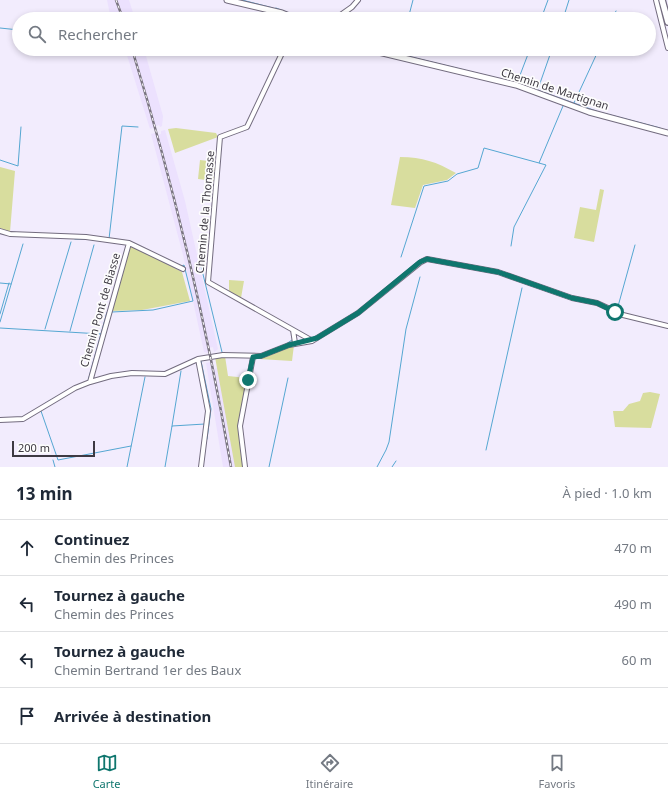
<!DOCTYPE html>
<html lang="fr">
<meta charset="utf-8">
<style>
:root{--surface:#fff;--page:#f6f6f7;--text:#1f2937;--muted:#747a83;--line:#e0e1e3;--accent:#0f766e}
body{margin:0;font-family:"Noto Sans",sans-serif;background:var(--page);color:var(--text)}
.scale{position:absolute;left:12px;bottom:10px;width:83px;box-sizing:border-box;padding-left:4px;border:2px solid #3d3942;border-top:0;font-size:11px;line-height:14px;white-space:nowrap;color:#3d3942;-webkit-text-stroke:3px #fdfdfd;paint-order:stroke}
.stop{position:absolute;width:12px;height:12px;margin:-9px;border:3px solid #0f766e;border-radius:50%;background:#fff}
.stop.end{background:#0f766e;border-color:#fff;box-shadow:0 1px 4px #0008}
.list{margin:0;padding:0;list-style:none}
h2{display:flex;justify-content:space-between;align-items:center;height:52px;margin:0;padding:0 16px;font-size:17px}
h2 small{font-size:13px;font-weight:400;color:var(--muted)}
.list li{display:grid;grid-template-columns:26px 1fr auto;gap:12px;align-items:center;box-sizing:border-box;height:56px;padding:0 16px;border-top:1px solid var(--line)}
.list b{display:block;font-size:15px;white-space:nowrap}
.list p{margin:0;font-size:13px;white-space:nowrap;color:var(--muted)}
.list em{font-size:13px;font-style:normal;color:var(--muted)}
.icon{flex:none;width:22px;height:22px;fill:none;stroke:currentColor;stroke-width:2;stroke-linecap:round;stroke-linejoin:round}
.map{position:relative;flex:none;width:668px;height:467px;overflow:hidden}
.search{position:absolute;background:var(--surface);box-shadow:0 2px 6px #0003;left:12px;right:12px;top:12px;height:44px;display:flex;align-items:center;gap:10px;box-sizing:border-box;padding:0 14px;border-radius:22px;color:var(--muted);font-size:15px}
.sheet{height:276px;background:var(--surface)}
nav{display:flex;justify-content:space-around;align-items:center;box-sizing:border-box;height:56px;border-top:1px solid var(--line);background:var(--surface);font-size:11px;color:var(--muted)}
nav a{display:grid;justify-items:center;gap:2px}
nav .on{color:var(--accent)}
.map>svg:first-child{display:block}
</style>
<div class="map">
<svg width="668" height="467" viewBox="0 0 668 467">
<rect width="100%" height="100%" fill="#f2ecfd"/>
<path fill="#ece1fe" d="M107,0H129L135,19H111Z
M125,49H144L163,116L162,126L160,127L159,125L150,129Z
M165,130L185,201L218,349L214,352L213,347L208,348V353L204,352L183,255L151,134L155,133L156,135L161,134V131Z
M216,361L238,467H223L206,363L210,362L212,369L217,368Z"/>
<path fill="#d8dd9e" d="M176,128L216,133L218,137L175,153L168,129Z
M400,157C423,157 436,162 456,173L447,180L423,185L415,208L391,205Z
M200,160L217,162L215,181L198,179Z
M0,167L15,171L10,232L0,228Z
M600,189L604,190L594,242L574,238L580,207L596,210Z
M130,245L182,272L190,301L142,310L110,311Z
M229,280L244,281L241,298L229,291Z
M294,345L292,361L259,359Z
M225,356L228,376L247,378L239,425L244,467H235L215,357Z
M650,392L660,394L651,428L615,427L613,411H623L629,404L640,401L643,393Z"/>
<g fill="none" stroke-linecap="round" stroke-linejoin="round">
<path stroke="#55a7d2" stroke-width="1" d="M242,0L273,8
M276,8L304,19
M408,19L413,0
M541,19L548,0
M563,19L569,0
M612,19L616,11
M0,28L19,30
M378,49L388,52
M391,52L398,54
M399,54L400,49
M407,56L509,81
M517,83L530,49
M520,84L599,112L660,128
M538,89L552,49
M574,103L599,49
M0,160L18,166L21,127
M75,239H88
M109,239L122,126L138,127
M511,246L514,227L546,165L539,163L563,106
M401,257L424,186L448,181L457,174L478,168L484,148L539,163
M197,263L200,262L222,352
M0,283L11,284
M617,310L635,245
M112,312L153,310L193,301L184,265L182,266
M0,314L9,283
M0,322L23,244
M0,328L101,334L107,312H109
M45,329L71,242
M70,331L94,245
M286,344L292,340
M201,361L211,409L207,439
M177,367L195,358L223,353
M120,373L133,371
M88,381L101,334
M44,404L56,397
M41,411L58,460L131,446
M0,418H14
M172,426L181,371
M486,450L522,288
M53,460L55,467
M127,467L145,377
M165,467L172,426L205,424
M269,467L288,378
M377,467L386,450L389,442L406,329L420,277
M392,467L396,461"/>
<defs>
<path id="minor" d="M656,0L668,48
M335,19L352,7L358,0
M284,49L247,127L220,137L208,282L311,340
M0,231L10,234L86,237L129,243L183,269
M293,330L295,343
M198,359L208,411L201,467
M90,382L129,243
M0,420L23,419L75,388L90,382L111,376L132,373L165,374L198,359L223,355L261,356L289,345L312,341L358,313L421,262L427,259L498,272L572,298L597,303L623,315L668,326
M245,467L240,426L253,357"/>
<path id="major" d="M227,0L282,13L297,19
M366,49L516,85L589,112L668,133"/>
<path id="highway" d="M662,0L668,22"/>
</defs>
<use href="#minor" stroke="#736c7f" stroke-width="6"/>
<use href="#major" stroke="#736c7f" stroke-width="7"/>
<use href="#highway" stroke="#736c7f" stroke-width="8"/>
<use href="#minor" stroke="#fff" stroke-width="4"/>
<use href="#major" stroke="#fff" stroke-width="5"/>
<use href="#highway" stroke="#fff" stroke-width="5.5"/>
<defs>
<path id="rail" d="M116,0L123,19
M132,49C174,186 207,326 231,467"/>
</defs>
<use href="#rail" stroke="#7a7581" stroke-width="2.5"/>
<use href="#rail" stroke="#fdfdfd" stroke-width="1" stroke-dasharray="3" stroke-linecap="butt"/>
</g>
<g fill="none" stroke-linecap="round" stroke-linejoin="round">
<path stroke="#0f766e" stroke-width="5" d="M248,380L253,357L261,356L289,345L317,338L358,313L420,262L427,259L498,272L572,298L597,303L615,312"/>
</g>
<g text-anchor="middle" stroke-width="3.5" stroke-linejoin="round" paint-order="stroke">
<g font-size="11" fill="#3d3942" stroke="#fdfdfd">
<text transform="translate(555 89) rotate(18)" y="4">Chemin de Martignan</text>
<text transform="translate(205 212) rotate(-85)" y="4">Chemin de la Thomasse</text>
<text transform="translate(100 310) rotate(-74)" y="4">Chemin Pont de Biasse</text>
</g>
</g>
</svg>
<div class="scale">200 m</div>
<div class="stop" style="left:615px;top:312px"></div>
<div class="stop end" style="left:248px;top:380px"></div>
<div class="search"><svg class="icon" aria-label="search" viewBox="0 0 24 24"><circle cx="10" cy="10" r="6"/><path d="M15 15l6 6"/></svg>Rechercher</div>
</div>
<section class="sheet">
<h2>13 min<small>À pied · 1.0 km</small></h2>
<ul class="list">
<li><svg class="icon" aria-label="ahead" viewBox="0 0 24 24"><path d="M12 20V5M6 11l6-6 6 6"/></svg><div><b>Continuez</b><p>Chemin des Princes</p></div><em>470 m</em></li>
<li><svg class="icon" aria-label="left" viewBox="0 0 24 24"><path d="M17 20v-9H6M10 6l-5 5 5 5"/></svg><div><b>Tournez à gauche</b><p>Chemin des Princes</p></div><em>490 m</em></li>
<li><svg class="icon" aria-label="left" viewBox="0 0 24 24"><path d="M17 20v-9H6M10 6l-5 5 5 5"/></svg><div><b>Tournez à gauche</b><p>Chemin Bertrand 1er des Baux</p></div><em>60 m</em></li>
<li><svg class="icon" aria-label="arrive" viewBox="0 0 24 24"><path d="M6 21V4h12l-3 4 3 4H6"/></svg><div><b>Arrivée à destination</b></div></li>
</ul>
</section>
<nav>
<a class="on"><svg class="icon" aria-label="map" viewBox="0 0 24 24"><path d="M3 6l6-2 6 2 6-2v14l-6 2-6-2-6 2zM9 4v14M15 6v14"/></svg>Carte</a>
<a><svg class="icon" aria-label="directions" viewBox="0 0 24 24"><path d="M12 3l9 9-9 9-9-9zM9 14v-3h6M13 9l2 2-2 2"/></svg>Itinéraire</a>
<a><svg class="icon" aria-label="saved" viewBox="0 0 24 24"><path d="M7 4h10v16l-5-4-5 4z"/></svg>Favoris</a>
</nav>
